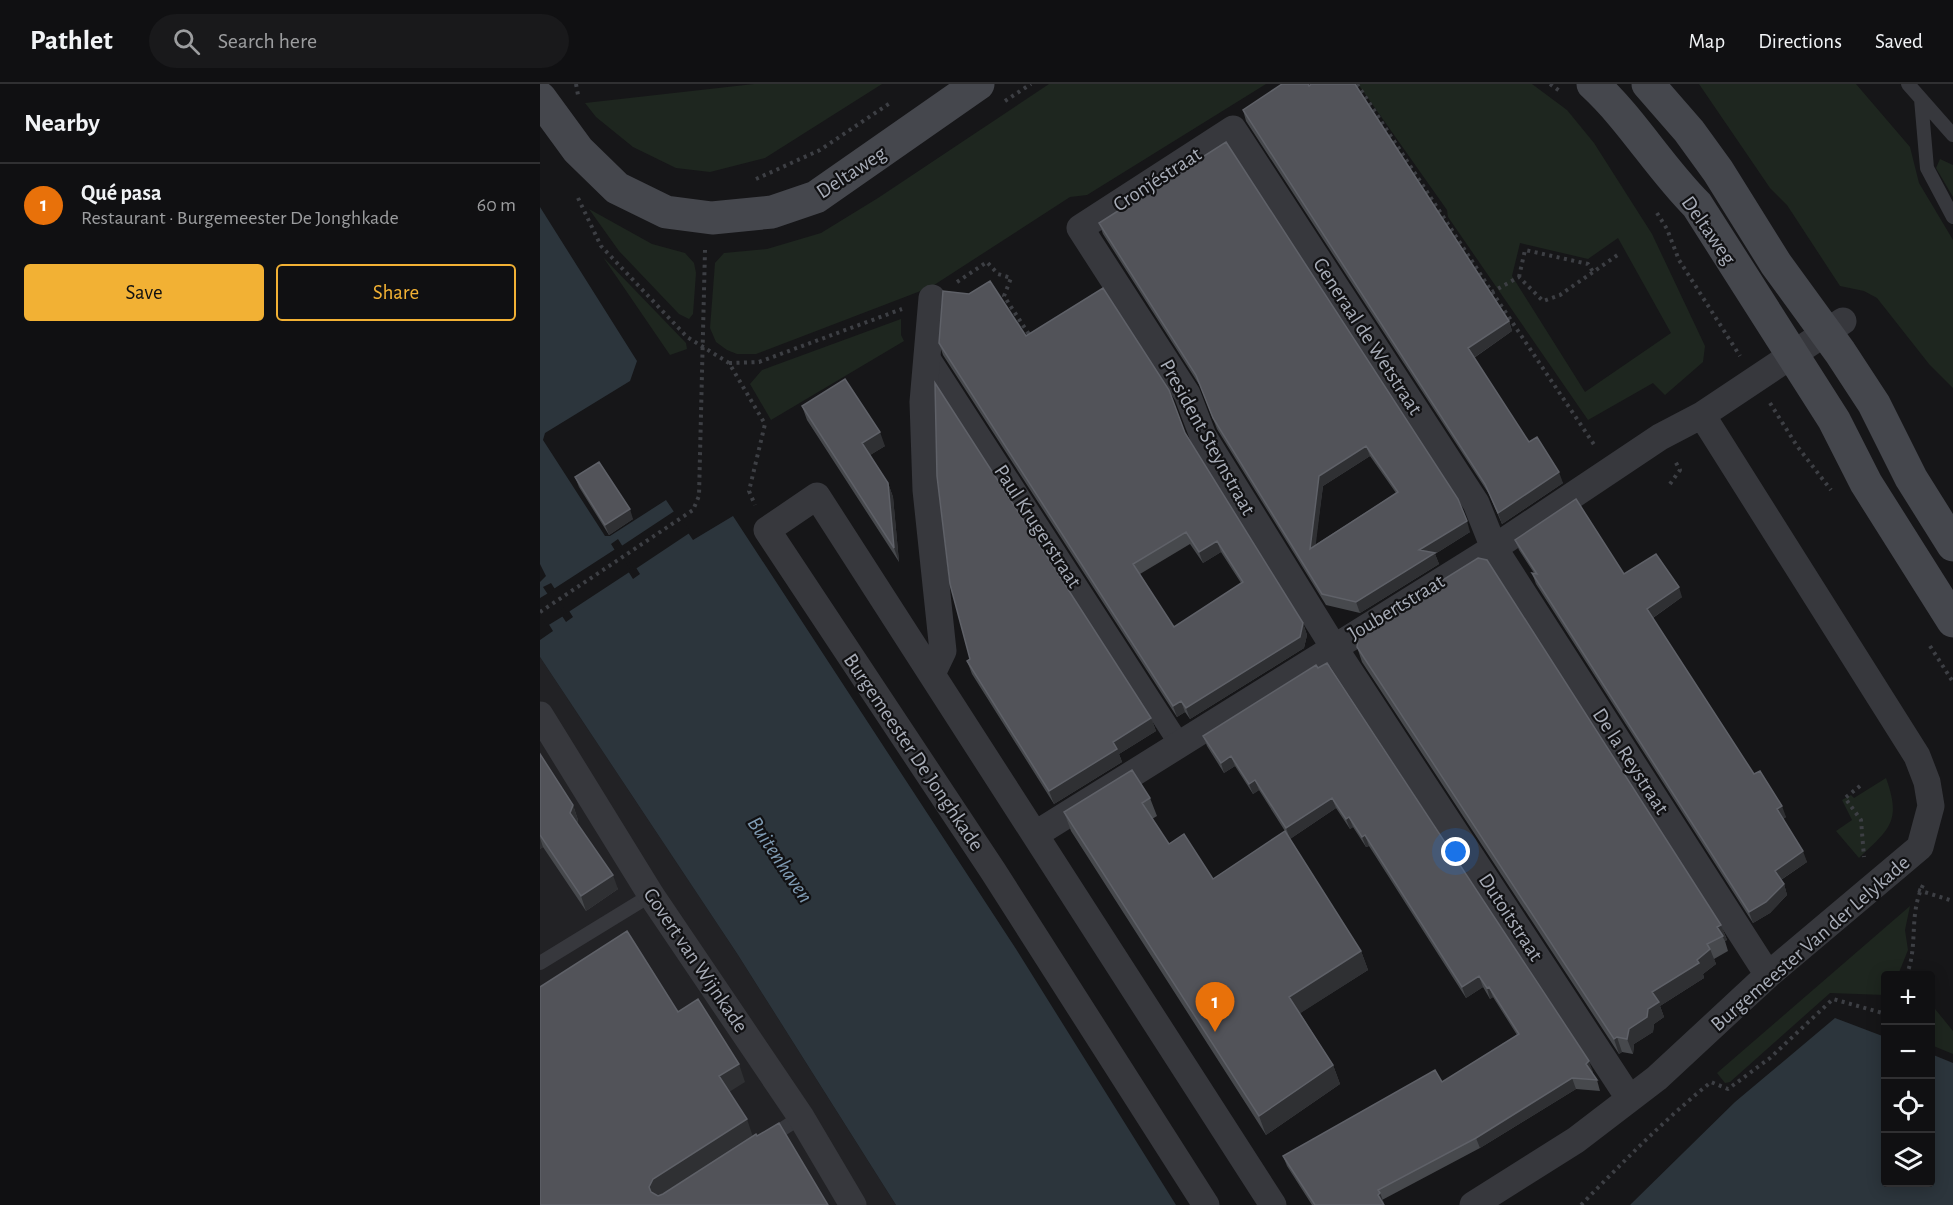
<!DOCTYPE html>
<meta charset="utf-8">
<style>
:root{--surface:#101012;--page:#19191b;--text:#f1f3f6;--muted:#9c9d9f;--line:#303032;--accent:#f2b134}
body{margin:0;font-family:"Alegreya Sans",sans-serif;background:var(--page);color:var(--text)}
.controls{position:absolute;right:18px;bottom:18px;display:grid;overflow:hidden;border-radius:6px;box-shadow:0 3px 15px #0003}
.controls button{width:54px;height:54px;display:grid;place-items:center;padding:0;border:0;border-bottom:2px solid var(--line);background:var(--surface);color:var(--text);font:30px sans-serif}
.you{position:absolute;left:916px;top:768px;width:21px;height:21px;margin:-15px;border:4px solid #fff;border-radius:50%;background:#1a73e8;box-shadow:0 0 0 9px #1a73e833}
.badge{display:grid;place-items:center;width:39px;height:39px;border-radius:50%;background:var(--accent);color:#fff;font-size:20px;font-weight:700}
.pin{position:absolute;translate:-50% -50px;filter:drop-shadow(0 2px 3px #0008)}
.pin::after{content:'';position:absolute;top:32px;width:21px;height:18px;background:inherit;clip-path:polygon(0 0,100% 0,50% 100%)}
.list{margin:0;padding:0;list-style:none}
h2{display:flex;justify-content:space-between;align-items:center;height:78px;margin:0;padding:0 24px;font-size:26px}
h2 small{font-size:20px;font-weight:400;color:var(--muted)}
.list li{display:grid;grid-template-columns:39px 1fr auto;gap:18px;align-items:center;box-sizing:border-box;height:84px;padding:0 24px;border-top:2px solid var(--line)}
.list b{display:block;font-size:22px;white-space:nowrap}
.list p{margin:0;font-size:20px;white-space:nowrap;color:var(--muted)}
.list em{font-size:20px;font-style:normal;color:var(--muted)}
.actions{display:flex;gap:12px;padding:18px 24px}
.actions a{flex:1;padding:14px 0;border:2px solid var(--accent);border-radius:6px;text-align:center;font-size:21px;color:var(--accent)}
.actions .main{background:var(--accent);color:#111}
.icon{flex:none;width:33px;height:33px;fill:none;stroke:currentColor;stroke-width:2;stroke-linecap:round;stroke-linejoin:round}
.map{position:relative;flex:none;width:1413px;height:1121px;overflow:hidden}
header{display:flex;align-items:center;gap:36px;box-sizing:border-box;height:84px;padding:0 30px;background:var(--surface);border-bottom:2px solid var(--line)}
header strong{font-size:28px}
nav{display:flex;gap:33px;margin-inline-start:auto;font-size:21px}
.search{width:420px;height:54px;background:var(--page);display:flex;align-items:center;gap:15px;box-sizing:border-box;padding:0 21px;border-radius:33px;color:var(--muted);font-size:22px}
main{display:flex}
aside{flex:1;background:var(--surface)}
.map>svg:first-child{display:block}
</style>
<header>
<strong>Pathlet</strong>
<div class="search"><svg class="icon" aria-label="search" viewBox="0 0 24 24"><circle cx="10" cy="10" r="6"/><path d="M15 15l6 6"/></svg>Search here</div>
<nav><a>Map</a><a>Directions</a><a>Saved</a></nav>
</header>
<main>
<aside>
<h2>Nearby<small></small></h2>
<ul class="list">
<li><span class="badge" style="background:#e8710a">1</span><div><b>Qué pasa</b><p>Restaurant · Burgemeester De Jonghkade</p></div><em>60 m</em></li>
</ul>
<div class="actions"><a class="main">Save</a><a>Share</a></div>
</aside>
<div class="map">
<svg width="1413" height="1121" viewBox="0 0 1413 1121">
<rect width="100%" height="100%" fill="#161618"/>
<path fill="#222225" d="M0,573L198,871L356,1121H0Z"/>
<path fill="#1e261f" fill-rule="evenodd" d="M214,0H342L225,74L170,88L136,84L93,63L56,33L45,19Z
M509,0H726L547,111L530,113L391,203L216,270H197L187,266L176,258L170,244L175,179L184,169L227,165L281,149L338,114Z
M818,0H992L1027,26L1054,59L1112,150L1165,262L1163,278L1125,311L1113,299L1048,336L908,133L907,126ZM1078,154L1131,249L1045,308L972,192L980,159L1048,175Z
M1159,0H1316L1370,63L1379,99L1413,156V304L1389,280L1337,214L1324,207L1300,202L1247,121L1230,104Z
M1400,75L1413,81V113L1396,84Z
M49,125L112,160L145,169L154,179L156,189L153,230L149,235L139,230L79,167Z
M63,173L146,259L147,265L130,271Z
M361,235V251L364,257L231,336L210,300L222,286Z
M1346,694C1362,738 1349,745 1319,774L1296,747L1312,736L1302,716L1311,711L1314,714Z
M1370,822L1365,846L1368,866L1358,891L1346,892L1345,911L1290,909L1190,998L1185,999L1177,989Z
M1391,920L1413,947V970L1391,961Z"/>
<path fill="#2c353c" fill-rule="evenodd" d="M0,123L97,277L90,297L5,349L3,356L65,452H70L126,416L153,456L193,432L476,865L636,1121H356L198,871L0,573V556L13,547L0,526V498L6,492L0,480ZM78,455L100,490L93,495L71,460ZM11,499L33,533L26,538L3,503Z
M1295,934L1345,953L1346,1098H1390L1391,970L1413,979V1121H1090L1195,1018Z"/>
<path fill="#161618" d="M136,426L151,448L94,486L80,463Z
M77,464L91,487L27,529L12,506Z
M10,508L25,531L7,542L0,532V514Z"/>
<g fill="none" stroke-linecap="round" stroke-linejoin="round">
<path stroke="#3d3f44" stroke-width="4" stroke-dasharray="3 4.5" stroke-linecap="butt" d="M36,0L38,11
M817,0L952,208L979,193L1003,217L1020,211L1079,170
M1010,0L1021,8
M465,17L491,0
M216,95L280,66L350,19
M38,114L61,162L147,253L189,279L225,340L209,407L215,421
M1117,129L1127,145L1139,176L1200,272
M979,193L985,166L1048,180L1053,188
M417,198L447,178L458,190L471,194L464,212L490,252L493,250
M952,208L1055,362
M189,279L219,278L362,225
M1230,319L1257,362L1291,406
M1130,400L1140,386L1135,377
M0,528L153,426L159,412L165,166
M1390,562L1413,598
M1320,702L1305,714L1321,736L1324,773
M1378,806L1413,817
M1366,892C1379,862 1368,832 1383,801
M1041,1121C1083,1078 1124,1036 1171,998L1188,1005L1230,974L1293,915L1346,930"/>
<path stroke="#37383d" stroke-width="14" d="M1368,0L1413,51
M1381,15L1387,84L1413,133
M0,879L111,811
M227,1055L261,1033"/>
<path stroke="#37383d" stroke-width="21" d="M388,271L640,661"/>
<path stroke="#37383d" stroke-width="27" d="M392,590L403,567L386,406L383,318L392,214
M0,631L111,811L261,1033L313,1121
M496,750L954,464L1120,353L1162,331L1303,237
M1089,1014L793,562L663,352L647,310L540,144L693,45L936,419L954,464L1228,891
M666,1121L453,787L227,446L277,412L733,1121
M933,1121L1036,1056L1117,994L1228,891L1380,763L1391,722L1387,698L1377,672L1162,331"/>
<path stroke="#45474d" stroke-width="33" d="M1053,0C1092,36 1119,83 1157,121L1294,336L1326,399L1413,537
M1108,0L1149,47L1178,87L1236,180L1300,268L1334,320L1371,394L1413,461
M0,14L38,66L77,104L126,128L172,134L232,128L276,113L438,0"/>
</g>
<path fill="#47494d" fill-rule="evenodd" d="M703,26L969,237L972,247L934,274L989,358L1023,399L962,440L949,410L706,37Z
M559,139L930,448L895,470L899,480L820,529L786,521L677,345L660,302L563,150ZM830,372L856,409L775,461L783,402Z
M486,252L645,349L763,539L767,551L764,564L650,635L645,628L637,633L403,271L399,259ZM650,460L663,479L681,468L701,499L634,543L600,490Z
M262,322L345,362L330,371L348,399L353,413L359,478L267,336Z
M35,393L93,435L69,451L39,403Z
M975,456L1084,490L1142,513L1113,534L1214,690L1246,733L1243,735L1267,778L1241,796L1244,800L1247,811L1230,829L1213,839L996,500L992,489H994L979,466Z
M817,563L1181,841L1187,856L1185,857L1188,867L1174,875L1176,880L1163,890L1164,894L1120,922L1124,933L1114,940L1113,948L1094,960L1093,970L1082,968L1079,970L822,578Z
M430,575L611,634L616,647L579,670L582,678L514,720L432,590L427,577Z
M776,581L1053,988L1052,989L1057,996L1060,1007L1036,1005L940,1064L842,1116L844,1121H772L747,1082L743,1072L902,998L977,951L953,913L950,915L943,903L926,914L829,762L826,763L813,743L810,745L796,724L750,755L719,706L713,710L695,682L684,689L667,662L663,652Z
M0,670L33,721L38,736L37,739L78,805L46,827L3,763L0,765Z
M610,714L617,732L612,735L629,760L673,795L821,867L828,886L760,929L793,981L800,1000L726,1051L531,747L524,728Z"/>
<path fill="#2f3033" d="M969,237L972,247L932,275L928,264Z
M340,348L345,362L327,373L322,359Z
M826,362L830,372L783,402L774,475L770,465L779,392Z
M1019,388L1023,399L962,440L958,429Z
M348,399L353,413L359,478L354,464Z
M90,425L93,435L69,451L65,441Z
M927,437L930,448L895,470L899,480L820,529L816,518L879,466Z
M677,457L681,468L663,479L659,468Z
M1139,503L1142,513L1111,535L1107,525Z
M763,539L767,551L764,564L650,635L646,624Z
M641,617L645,628L637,633L633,622Z
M611,634L616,647L579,670L582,678L514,720L509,707L573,658Z
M691,672L695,682L684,689L681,679Z
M715,696L719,706L713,710L709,700Z
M792,714L796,724L750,755L746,744Z
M33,721L38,736L35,743L30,729Z
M1242,722L1246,733L1241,736L1237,725Z
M809,733L813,743L810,745L806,735Z
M825,751L829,762L826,763L822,753Z
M0,754L3,763L0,765Z
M1263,767L1267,778L1239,797L1235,787Z
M73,791L78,805L46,827L41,812Z
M1244,800L1247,811L1230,829L1213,839L1209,828Z
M1181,841L1187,856L1185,857L1177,843Z
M1170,865L1176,880L1163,890L1164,894L1120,922L1124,933L1114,940L1113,948L1094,960L1093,970L1087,955L1089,945L1112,908Z
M821,867L828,886L756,932L749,913Z
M939,892L943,903L926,914L922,903Z
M949,903L953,913L950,915L947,904Z
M1077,953L1082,968L1079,970L1074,955Z
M1049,977L1053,988L1050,990L1046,980Z
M199,980L205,998L186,1010L179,992Z
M793,981L800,1000L726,1051L719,1032Z
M1032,994L1036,1005L940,1064L936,1054Z
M207,1035L213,1053L116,1121L109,1103L113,1095Z
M840,1109L844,1119L841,1121L838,1111Z"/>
<path fill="#525359" stroke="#5f6168" stroke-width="1.5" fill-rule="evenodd" d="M742,0H768L769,2L771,0H815L969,237L928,264L989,358L997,353L1019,388L958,429L945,400L703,26Z
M686,58L918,415L927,437L879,466L895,469L816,518L782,510L673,334L656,291L559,139ZM826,362L858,408L770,465L779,392Z
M450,197L486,252L563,204L629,306L645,349L763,539L760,553L646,624L641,617L633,622L399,259L403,207L429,210ZM646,448L659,468L677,457L703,498L634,543L593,480Z
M305,295L340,348L322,359L348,399L354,464L262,322Z
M395,299L611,634L573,658L577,665L509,707L427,577L430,575L410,500L397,392Z
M59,378L90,425L65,441L35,393Z
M1036,415L1084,490L1116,470L1139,503L1107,525L1214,690L1220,687L1242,722L1237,725L1263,767L1235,787L1244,800L1226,818L1209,828L992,489L997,490L975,456Z
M938,474L947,476L1181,841L1177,843L1183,852L1167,860L1170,865L1157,876L1159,879L1112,908L1119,918L1108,925L1107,933L1089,945L1087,955L1077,953L1074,955L817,563L819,548Z
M787,579L1049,977L1046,980L1057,996L1032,994L936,1054L838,1106L840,1109L838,1111L844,1121H775L743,1072L895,986L902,998L979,950L949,903L947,904L939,892L922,903L825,751L822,753L809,733L806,735L792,714L746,744L715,696L709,700L691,672L681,679L663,652L776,581L778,584Z
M0,670L33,721L30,729L73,791L41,812L0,751Z
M592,686L610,714L602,719L629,760L644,750L673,795L745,747L821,867L749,913L793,981L719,1032L524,728Z
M87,847L138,928L158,915L199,980L179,992L207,1035L113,1095L109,1103L111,1108L118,1112L123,1110L216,1050L217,1052L239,1039L288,1121H0V903Z"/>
<g text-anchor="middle" stroke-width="4.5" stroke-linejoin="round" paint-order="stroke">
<g font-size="21" fill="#a8adb8" stroke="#111113">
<text transform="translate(311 88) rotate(-33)" y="7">Deltaweg</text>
<text transform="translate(617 95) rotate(-33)" y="7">Cronjéstraat</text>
<text transform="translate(1169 146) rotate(55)" y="7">Deltaweg</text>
<text transform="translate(828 252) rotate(57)" y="7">Generaal de Wetstraat</text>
<text transform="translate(668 353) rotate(61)" y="7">President Steynstraat</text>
<text transform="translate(498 442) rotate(57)" y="7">Paul Krugerstraat</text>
<text transform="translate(856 523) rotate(-31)" y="7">Joubertstraat</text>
<text transform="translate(374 668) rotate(56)" y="7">Burgemeester De Jonghkade</text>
<text transform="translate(1091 677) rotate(57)" y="7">De la Reystraat</text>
<text transform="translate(971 833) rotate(57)" y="7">Dutoitstraat</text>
<text transform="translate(1270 859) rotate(-41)" y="7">Burgemeester Van der Lelykade</text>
<text transform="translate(156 876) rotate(56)" y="7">Govert van Wijnkade</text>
</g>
<g font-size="22" font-style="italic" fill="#7f9bb3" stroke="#111113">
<text transform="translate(241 775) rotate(56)" y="8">Buitenhaven</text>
</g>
</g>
</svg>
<div class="controls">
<button>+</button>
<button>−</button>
<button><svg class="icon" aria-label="locate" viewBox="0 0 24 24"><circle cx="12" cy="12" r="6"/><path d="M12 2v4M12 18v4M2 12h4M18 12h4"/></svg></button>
<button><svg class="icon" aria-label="layers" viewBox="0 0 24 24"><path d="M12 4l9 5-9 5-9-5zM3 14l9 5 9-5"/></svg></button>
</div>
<div class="you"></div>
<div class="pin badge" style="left:675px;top:948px;background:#e8710a">1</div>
</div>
</main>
